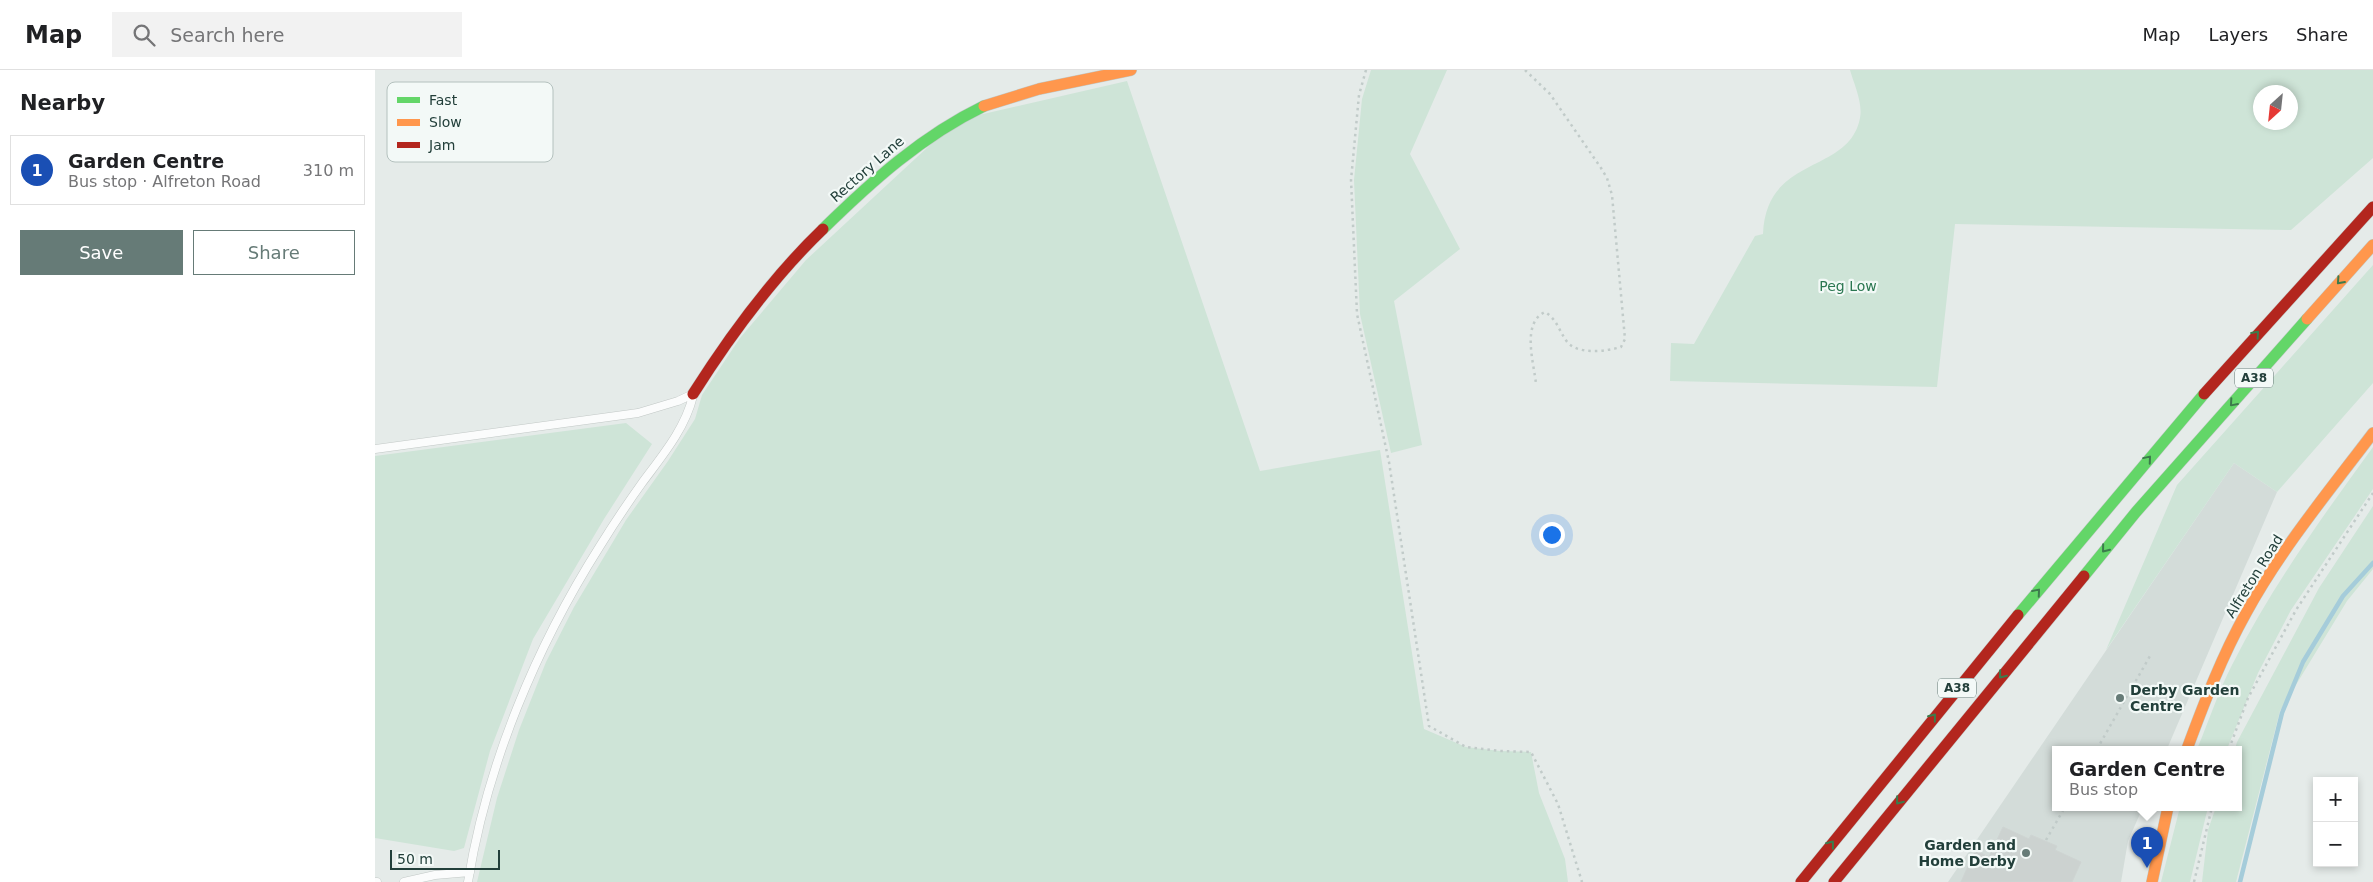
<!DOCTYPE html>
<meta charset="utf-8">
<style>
:root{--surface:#fff;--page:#f2f2f2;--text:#202124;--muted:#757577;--line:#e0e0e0;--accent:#667b77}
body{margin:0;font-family:"DejaVu Sans",sans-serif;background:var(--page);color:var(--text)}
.controls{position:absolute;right:15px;bottom:15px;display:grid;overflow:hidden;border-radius:0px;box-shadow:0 2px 8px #0003}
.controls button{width:45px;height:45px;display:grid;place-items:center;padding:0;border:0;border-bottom:1px solid var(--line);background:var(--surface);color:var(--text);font:25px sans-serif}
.compass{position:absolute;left:1878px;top:15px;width:45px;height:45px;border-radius:50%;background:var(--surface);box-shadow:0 2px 8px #0003;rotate:207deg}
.scale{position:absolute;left:15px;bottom:12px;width:110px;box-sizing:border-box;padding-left:5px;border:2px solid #223f3a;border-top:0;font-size:14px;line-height:18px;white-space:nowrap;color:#223f3a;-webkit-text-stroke:4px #f3f9f7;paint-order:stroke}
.you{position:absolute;left:1176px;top:464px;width:18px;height:18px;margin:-12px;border:4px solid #fff;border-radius:50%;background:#1a73e8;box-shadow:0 0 0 8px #1a73e833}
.badge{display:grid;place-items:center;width:32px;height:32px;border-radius:50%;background:var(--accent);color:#fff;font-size:16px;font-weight:700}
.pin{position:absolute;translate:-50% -41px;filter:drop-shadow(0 1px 2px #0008)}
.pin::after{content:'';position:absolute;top:26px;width:18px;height:15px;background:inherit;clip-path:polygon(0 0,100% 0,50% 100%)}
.popup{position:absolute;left:1677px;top:676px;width:190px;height:65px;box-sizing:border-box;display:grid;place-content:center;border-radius:0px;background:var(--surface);filter:drop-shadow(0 1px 4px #0005);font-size:16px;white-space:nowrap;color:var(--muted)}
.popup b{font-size:19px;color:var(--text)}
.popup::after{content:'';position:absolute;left:50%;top:100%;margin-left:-10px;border:10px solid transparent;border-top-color:var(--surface)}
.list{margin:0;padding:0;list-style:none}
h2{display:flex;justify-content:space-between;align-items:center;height:65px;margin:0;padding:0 20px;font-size:21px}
h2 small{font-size:16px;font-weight:400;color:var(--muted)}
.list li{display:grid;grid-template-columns:32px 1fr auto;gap:15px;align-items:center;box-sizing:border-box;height:70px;margin:0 10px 10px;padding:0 10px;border:1px solid var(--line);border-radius:0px}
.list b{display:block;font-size:19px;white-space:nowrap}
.list p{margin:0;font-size:16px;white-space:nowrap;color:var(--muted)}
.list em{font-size:16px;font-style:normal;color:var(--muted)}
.actions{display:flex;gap:10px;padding:15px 20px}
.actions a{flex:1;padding:11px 0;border:1px solid var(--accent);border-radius:0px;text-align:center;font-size:18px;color:var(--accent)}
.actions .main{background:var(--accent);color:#fff}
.icon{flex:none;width:28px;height:28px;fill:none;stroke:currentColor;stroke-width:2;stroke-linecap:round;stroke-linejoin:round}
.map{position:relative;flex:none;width:1998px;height:812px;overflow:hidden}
header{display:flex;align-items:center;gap:30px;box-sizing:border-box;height:70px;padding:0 25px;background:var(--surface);border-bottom:1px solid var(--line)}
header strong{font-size:24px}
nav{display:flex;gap:28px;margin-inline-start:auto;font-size:18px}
.search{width:350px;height:45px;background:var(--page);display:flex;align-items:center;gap:12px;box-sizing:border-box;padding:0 18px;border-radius:0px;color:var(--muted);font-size:19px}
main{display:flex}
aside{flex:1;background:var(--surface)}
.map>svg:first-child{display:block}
</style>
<header>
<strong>Map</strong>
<div class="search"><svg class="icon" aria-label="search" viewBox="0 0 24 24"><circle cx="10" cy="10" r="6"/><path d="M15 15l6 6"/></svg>Search here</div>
<nav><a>Map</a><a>Layers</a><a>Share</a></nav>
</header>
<main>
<aside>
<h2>Nearby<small></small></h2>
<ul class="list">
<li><span class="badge" style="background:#1a4fb4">1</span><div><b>Garden Centre</b><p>Bus stop · Alfreton Road</p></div><em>310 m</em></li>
</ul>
<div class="actions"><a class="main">Save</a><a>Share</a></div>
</aside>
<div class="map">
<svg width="1998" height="812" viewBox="0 0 1998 812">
<rect width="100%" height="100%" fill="#e5ebe9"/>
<path fill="#d3dcd9" d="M1859,393L1902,422L1792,679H1681V737H1768L1753,771L1746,812H1573Z"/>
<path fill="#cee4d7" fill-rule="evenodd" d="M996,0H1072L1035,84L1085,179L1019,231L1047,375L1016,383L985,244L979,110L987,29Z
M1475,0H1998V88L1916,160L1580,154L1562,317L1295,311L1296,273L1319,274L1380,166L1388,164C1391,84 1474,105 1485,48C1488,33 1479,14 1475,0ZM1886,22H1916V52H1886Z
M752,11L885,401L1005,380L1049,659L1091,677L1125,681L1156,682L1164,723L1190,789L1193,812H102L122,728L144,660L171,592L199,537L251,450L293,391L320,349L327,325L365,268L431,190L582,50Z
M1998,195V313L1902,422L1859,393L1731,580L1802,415Z
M251,353L277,374L229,449L158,569L115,681L89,778L79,781L0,768V386Z
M1998,377V419L1916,540L1883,603L1852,679H1822C1834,651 1843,622 1857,595C1896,518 1947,447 1998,377Z
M1998,436V499L1972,531L1905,641L1861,812H1827L1833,760L1841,737H1863V679H1860L1862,672L1944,518Z
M1805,737H1833L1815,812H1786Z"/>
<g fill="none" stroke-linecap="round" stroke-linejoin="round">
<path stroke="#a5ccda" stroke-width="4.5" d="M1865,812L1907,643L1928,592L1968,526L1998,493"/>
</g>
<path fill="#ccd2d0" stroke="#ced4d2" d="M1628,757L1654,769L1656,765L1682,776L1680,780L1706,792L1697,812H1586L1600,780L1614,787Z"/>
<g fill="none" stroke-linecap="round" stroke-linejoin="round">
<defs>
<path id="lane" d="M0,379L263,343L303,331L316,325
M0,812H2
M29,812L60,805L95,802
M93,812C112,694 161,577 225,476C238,455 252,434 267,413C287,386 310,359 318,326"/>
<path id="fast" d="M448,159C497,111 547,66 609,36
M1709,506L1761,442L1932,249
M1643,545L1829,324"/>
<path id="slow" d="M609,36L664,19L756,0
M1932,249L1998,175
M1812,679C1829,633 1847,586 1871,543C1906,479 1954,421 1998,363
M1777,812L1793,737"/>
<path id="jam" d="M318,324C356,264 397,208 448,159
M1829,324L1998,137
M1426,812L1643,545
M1459,812L1709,506"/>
</defs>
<use href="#lane" stroke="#c2c8c6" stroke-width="9"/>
<use href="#fast" stroke="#c1c8c6" stroke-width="12"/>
<use href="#slow" stroke="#c1c8c6" stroke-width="12"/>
<use href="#jam" stroke="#c1c8c6" stroke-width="12"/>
<path stroke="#c1cbc9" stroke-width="2.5" stroke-dasharray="2.5 4" stroke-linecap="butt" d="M991,0L984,25L976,110L982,244L1014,392L1054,656L1091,677L1125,681L1156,682L1183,734L1207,812
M1150,0L1175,24L1226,98L1232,108L1237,125L1250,269L1246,277C1232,281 1205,285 1193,273C1184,262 1183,250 1170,242C1146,253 1159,293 1161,314
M1722,679L1775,586
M1854,679L1873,628L1921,540L1998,423
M1671,770L1690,737
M1819,812L1837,737"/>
<use href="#lane" stroke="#fbfcfc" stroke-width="8"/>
<use href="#fast" stroke="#63d668" stroke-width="11"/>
<use href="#slow" stroke="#ff974d" stroke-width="11"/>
<use href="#jam" stroke="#b3261e" stroke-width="11"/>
</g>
<defs><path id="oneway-chevron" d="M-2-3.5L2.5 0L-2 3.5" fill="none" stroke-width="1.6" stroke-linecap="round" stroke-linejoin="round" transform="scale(1.25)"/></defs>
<g stroke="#3c7b4c">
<use href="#oneway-chevron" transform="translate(1965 211) rotate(132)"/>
<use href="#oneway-chevron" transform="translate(1881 264) rotate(-48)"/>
<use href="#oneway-chevron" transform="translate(1858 333) rotate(131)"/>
<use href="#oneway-chevron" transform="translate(1773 389) rotate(-50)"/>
<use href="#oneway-chevron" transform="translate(1730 479) rotate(129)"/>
<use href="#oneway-chevron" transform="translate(1662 522) rotate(-50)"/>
<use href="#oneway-chevron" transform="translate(1627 605) rotate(129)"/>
<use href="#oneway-chevron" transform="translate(1558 647) rotate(-51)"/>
<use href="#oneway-chevron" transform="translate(1524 731) rotate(129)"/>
<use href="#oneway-chevron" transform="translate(1456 774) rotate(-52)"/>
</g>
<g fill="#667b77" stroke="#f3f9f7" stroke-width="2">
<circle cx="1745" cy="628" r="5"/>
<circle cx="1651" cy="783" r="5"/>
</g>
<g text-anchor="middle" stroke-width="4.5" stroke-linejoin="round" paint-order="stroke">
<g fill="#f3f9f7" stroke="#617773" stroke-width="1">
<rect x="1860" y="298.5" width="38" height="19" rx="4"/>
<rect x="1563" y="608.5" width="38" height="19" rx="4"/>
</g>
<g font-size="12" font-weight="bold" fill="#223f3a">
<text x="1879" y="312">A38</text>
<text x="1582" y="622">A38</text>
</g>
<g font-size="14" fill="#223f3a" stroke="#f3f9f7">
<text transform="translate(492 99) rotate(-41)" y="5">Rectory Lane</text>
<text transform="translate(1879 506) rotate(-58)" y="5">Alfreton Road</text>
</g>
<g font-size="14" fill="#2b7751" stroke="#f3f9f7">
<text x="1473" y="221">Peg Low</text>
</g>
<g font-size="14" font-weight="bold" fill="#223f3a" stroke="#f3f9f7" text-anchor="start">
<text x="1755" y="625">Derby Garden<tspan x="1755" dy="16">Centre</tspan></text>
<text x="1641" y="780" text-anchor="end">Garden and<tspan x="1641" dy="16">Home Derby</tspan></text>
</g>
</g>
<rect x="12" y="12" width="166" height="80" rx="8" fill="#f3f9f7" stroke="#b4c1be" stroke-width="1"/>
<rect x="22" y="27" width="23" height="6" fill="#63d668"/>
<rect x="22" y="49" width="23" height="7" fill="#ff974d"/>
<rect x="22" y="72" width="23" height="6" fill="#b3261e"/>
<g font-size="14" fill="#223f3a">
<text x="54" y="35">Fast</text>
<text x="54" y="57">Slow</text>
<text x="54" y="80">Jam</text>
</g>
</svg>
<div class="controls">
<button>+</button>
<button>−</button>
</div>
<svg class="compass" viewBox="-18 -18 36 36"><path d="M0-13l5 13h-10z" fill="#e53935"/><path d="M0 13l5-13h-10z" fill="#757577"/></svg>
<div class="scale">50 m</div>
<div class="you"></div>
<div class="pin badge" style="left:1772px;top:798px;background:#1a4fb4">1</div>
<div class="popup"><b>Garden Centre</b>Bus stop</div>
</div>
</main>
